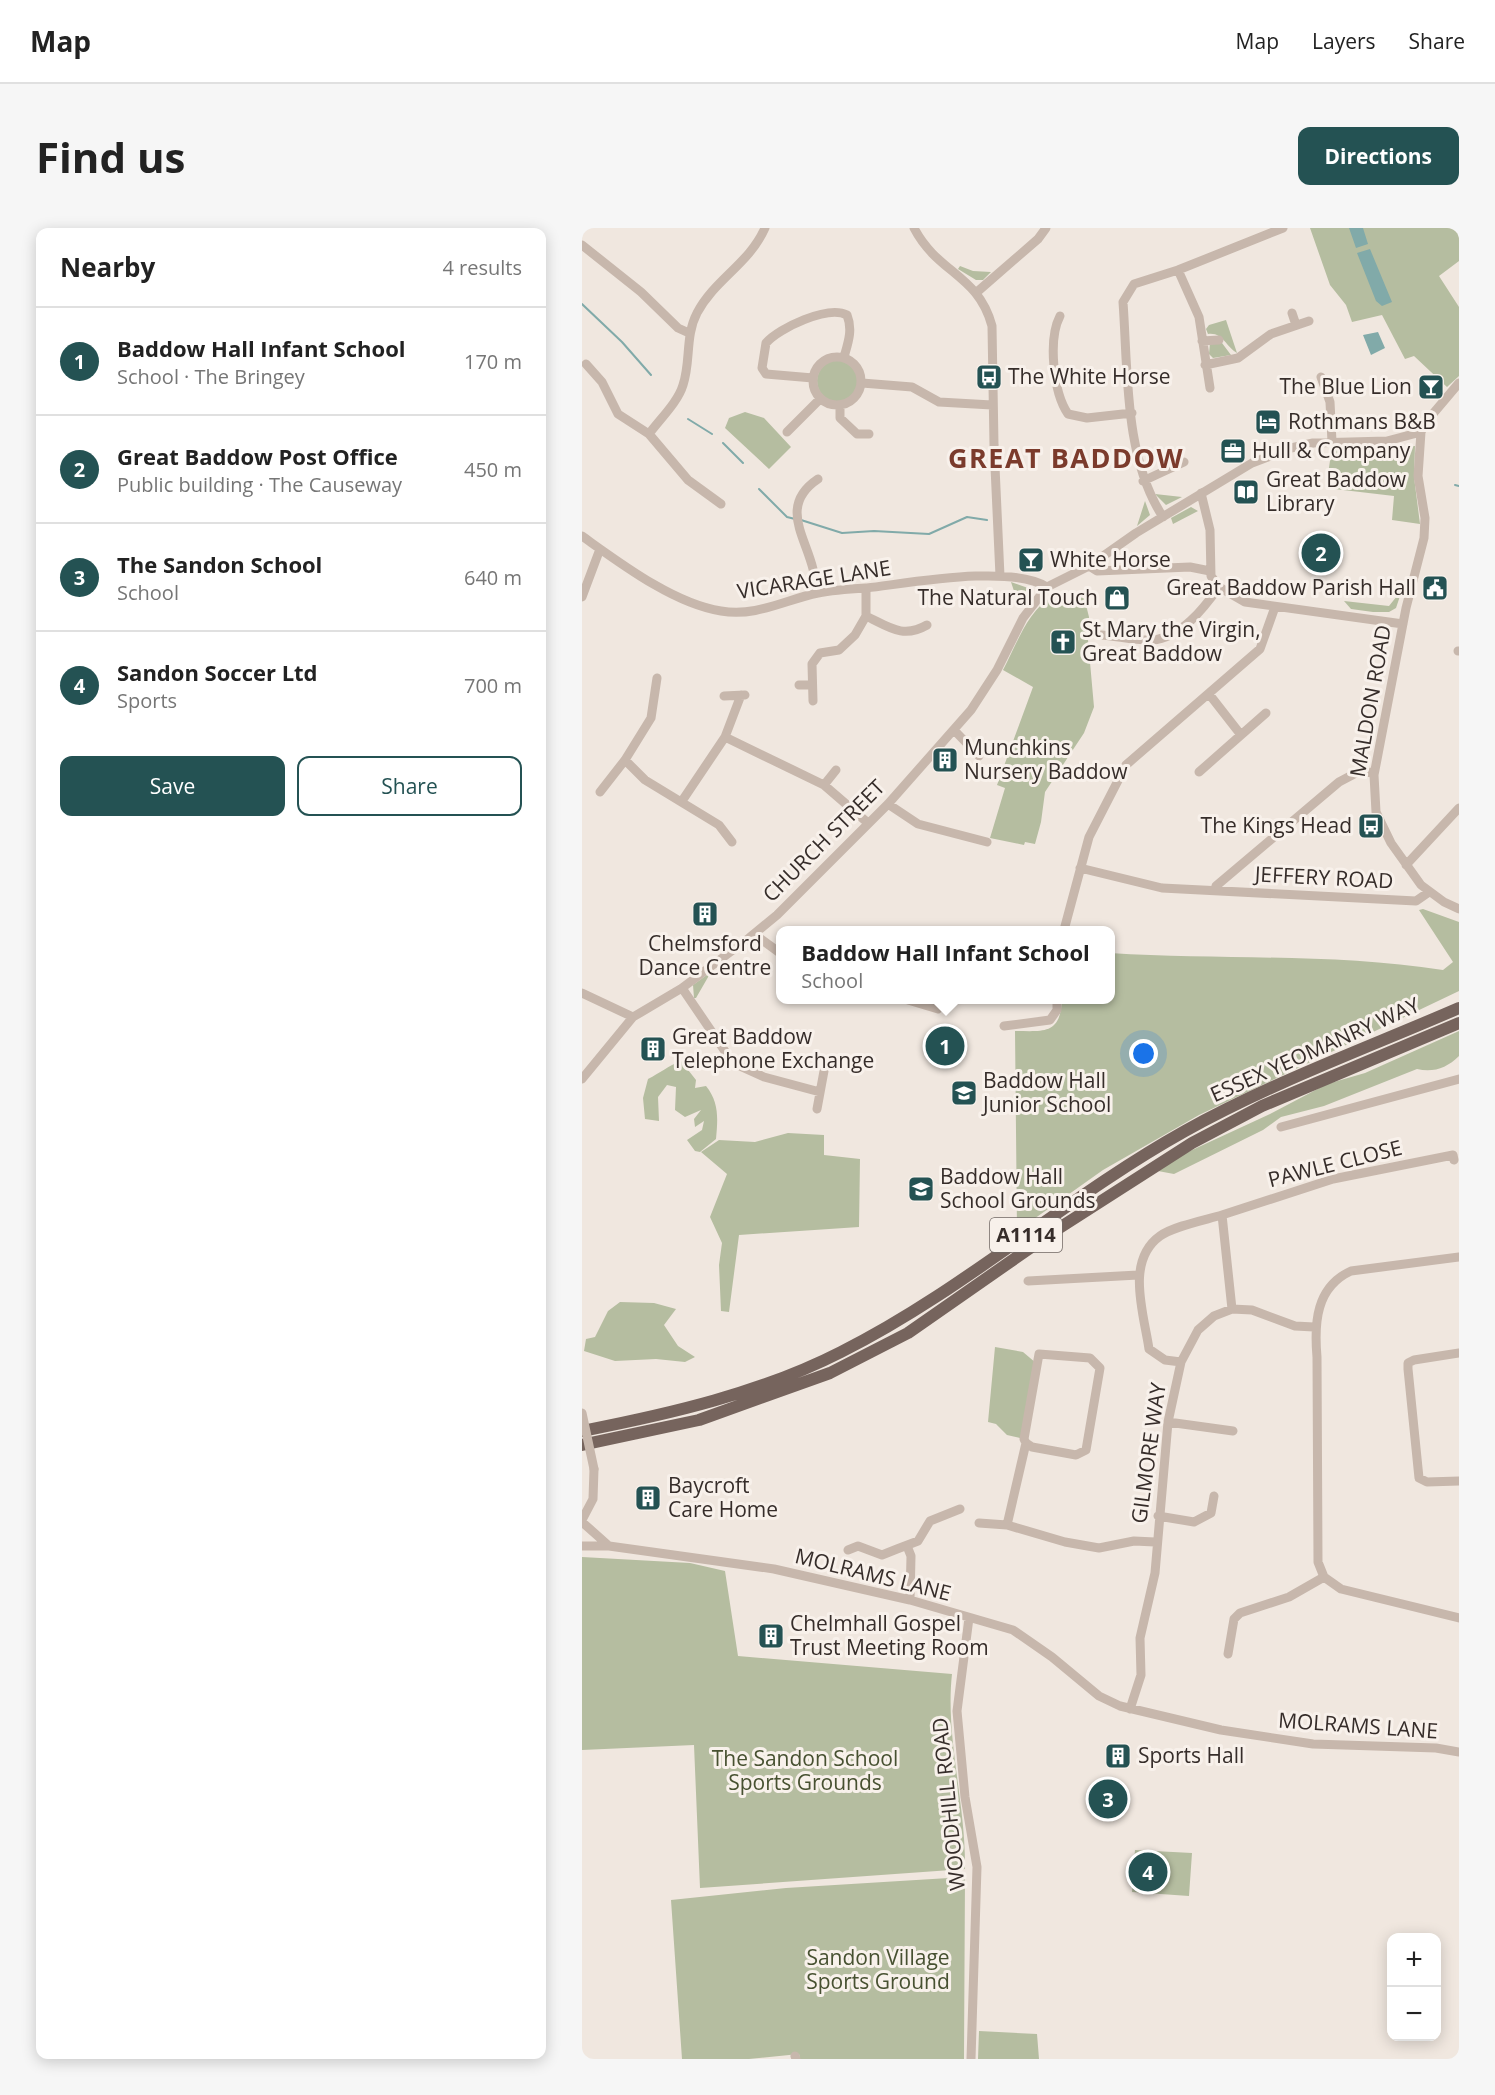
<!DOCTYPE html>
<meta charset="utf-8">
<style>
:root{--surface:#fff;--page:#f6f6f6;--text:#222;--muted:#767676;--line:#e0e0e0;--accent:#245253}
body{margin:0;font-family:"Open Sans",sans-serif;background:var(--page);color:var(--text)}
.controls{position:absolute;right:18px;bottom:18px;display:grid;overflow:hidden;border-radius:12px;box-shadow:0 3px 15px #0003}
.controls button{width:54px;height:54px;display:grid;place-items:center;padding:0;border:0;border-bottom:2px solid var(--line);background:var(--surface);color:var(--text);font:30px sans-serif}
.you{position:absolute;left:562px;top:826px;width:21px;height:21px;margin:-15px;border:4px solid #fff;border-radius:50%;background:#1a73e8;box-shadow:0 0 0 9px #1a73e833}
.badge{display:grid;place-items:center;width:39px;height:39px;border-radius:50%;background:var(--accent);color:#fff;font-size:20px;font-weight:700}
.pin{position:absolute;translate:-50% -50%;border:3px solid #fff;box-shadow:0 2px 6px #0006}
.popup{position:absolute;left:194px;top:698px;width:339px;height:78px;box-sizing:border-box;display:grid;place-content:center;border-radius:12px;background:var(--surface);filter:drop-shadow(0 2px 4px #0005);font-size:20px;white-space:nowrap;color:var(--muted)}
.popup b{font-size:22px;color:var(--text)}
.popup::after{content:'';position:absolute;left:50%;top:100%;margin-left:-12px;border:12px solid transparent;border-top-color:var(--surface)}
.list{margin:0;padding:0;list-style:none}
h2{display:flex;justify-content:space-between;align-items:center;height:78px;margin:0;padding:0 24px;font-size:26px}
h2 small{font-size:20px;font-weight:400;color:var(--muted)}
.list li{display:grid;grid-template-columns:39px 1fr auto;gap:18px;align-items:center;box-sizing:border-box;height:108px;padding:0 24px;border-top:2px solid var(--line)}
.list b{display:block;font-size:22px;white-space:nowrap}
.list p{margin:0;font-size:20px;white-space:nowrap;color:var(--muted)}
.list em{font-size:20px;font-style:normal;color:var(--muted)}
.actions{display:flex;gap:12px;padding:18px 24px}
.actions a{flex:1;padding:14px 0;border:2px solid var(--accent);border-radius:12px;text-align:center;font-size:21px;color:var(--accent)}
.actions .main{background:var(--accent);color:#fff}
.map{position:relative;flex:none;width:877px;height:1831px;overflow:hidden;border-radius:12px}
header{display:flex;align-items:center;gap:36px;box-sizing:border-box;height:84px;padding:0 30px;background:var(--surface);border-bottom:2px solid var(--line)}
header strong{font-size:28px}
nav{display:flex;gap:33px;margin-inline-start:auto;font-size:21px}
.intro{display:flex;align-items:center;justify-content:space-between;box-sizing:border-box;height:144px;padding:0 36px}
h1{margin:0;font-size:42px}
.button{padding:15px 27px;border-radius:12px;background:var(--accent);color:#fff;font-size:21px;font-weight:700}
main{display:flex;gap:36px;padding:0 36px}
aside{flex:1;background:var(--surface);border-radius:12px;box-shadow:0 3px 15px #0003}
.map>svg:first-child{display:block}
</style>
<header>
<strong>Map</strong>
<nav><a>Map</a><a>Layers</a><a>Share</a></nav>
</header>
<div class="intro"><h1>Find us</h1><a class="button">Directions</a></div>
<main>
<aside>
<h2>Nearby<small>4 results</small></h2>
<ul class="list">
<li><span class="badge">1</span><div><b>Baddow Hall Infant School</b><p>School · The Bringey</p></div><em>170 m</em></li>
<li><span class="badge">2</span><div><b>Great Baddow Post Office</b><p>Public building · The Causeway</p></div><em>450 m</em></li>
<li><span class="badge">3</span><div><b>The Sandon School</b><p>School</p></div><em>640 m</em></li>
<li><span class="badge">4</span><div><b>Sandon Soccer Ltd</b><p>Sports</p></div><em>700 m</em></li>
</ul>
<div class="actions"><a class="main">Save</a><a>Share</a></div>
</aside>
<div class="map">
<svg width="877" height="1831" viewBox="0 0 877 1831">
<rect width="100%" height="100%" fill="#f0e7df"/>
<path fill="#b5bda0" d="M728,0H877V33L857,48L877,79V148L865,159L832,128L823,131L800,87L770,94L764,77L748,57Z
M378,38L391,43L409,44L401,52H394L376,41Z
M644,92L655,125C644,119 641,104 626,106L624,101L627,97Z
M628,115H640L649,127L631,130L627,126Z
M235 153a21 21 0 1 1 42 0a21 21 0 1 1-42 0Z
M163,184L182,190L209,219L187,241L143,200L147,190Z
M833,218L832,249L838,296L810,292L812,268L744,260L750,219Z
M573,266L600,269L584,277Z
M563,273L568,287L555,298Z
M609,279L616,283L591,296L589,290Z
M429,354L446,360L437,378Z
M501,365L507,389L506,412L512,479L502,505L463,564L459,594L453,616L443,614L442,617L408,610L423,560L415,557L451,459L421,442C435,416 445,383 471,368L474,374L485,367Z
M815,368H818L814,380L807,384H791L769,381L762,373L807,378Z
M841,681L877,694V763L617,887L521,942L435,1003L433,803C462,803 478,807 480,772H528V725C639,732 751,725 861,742L871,734L837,682Z
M129,744L114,770H112L111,757Z
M877,803V828C865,840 851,845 835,841L742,878L699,889L681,902L592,946L576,943L595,929L688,886L745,856L783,845Z
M99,833L114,852L113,860L124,858C137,874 136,890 134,911L118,924L113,923L105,912L120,902L122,893L113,899L112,891L119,882L103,889L93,882L94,859L85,857L76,869L77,893L63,891L61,870L66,851C78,845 86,838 99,833Z
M206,905L242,907V927L278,931L277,999L157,1007L147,1084L139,1083L137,1037L140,1015L128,989L145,946L119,924L137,912L173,914Z
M38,1074L72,1075L94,1081L82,1097L96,1118L113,1129L103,1134L74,1131L33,1133L2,1123L4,1111L13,1109L26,1083Z
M413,1119L441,1124L454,1135L442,1211L425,1207L414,1196L406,1194Z
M0,1329L108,1335L143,1343L156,1428L370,1446C363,1509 384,1576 383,1641L118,1660L112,1517L0,1522Z
M553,1622L610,1625L607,1668L550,1664Z
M383,1649L382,1831H218L217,1826L167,1831H100L89,1672L204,1660Z
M397,1803L455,1806L457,1831H396Z"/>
<path fill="#81aaa9" d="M767,0H781L786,16L774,20Z
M788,21L810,74L800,78L794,73L775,25Z
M796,104L803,120L789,127L781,107Z"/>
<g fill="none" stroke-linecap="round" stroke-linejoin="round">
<path stroke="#81aaa9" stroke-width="2" d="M0,76L40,114L69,147
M106,191L130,206
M141,215L161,235
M873,257L877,258
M177,261L205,289L213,291
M219,292L260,305L292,303L347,306L385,289L405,292"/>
<path stroke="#c7b7ac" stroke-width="9" d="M332,0C356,46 396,46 410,98L412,217L418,348
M0,17L59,64L96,100L107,105
M596,42L617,89L628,160
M395,64L456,11L464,0
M710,85L714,97
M478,88C466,111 471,164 486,186L505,190L550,185
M620,113L637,112
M231 153a24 24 0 1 1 48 0a24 24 0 1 1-48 0Z
M4,136L20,154L36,186L67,206L106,252L139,276
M623,137L656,130L689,106L727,93
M739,149L748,174L750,214
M231,150L184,146L180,140L184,115C197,100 246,77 265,87C271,102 266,115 262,129
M280,155L330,159L357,174L410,177
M877,155L844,194L839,204L836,248L843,290L842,310L824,380L792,547L794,584L809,615L839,657L862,674L877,681
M258,178V190L275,206H287
M205,204L238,171
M67,206C78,191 96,174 101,157C109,133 103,108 115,85C133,51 167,36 183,0
M561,253L602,234
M619,265L628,302L629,348L637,359L663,374L821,396
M581,289C542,230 546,142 541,74L552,56L596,42L701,0
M0,308C38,335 92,376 139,383C175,389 202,372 236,365C252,362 269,361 285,360C328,355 429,336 465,359
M507,338L515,343L608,339L628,343
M235,365C234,357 233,349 231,341C223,308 197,277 236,251
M0,369L18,321
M284,388C307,399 321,411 345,397
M519,407C535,408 554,413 570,412C599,410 622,380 637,359
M876,423H877
M217,457H230
M627,466L659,507
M142,468L163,467
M231,473L230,436L238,425L257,422L273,407L284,388V360
M372,502L397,528
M143,509L242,557L286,595
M43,532L63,552L137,597L150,614
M617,544L684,485
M242,557L254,542
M18,564L43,532L69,490L75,450
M100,573L143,509L159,467
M306,576L336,596L405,614
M824,637L877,580
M498,640L580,660L834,673L847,664
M633,662L634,658L757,554L774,545L792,544
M482,702L507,609L544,537L678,421L693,379
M172,706L198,725
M100,760L151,835L182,849L238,864
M0,765L51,789
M326,772L356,781
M422,798L468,792L475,782V772
M0,851L51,789L100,760L167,710L195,687L306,576L389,482L415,442L441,390L465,359L507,338L554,305L670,235L709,220L731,215L805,213L839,204
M235,881L242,843
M699,899L877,851
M640,987L751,951L871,927L872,932
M877,1029L769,1043C734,1059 732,1095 735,1129L736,1334L742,1349L759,1361L877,1390
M446,1053L556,1047
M877,1125L832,1132L826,1135V1141L837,1250L845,1254L877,1253
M599,1134L583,1132L567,1121C562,1086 543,1033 578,1008C592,998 623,992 640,987L650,1081
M586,1194L651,1203
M576,1288L612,1294L629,1285L632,1268
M0,1292L11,1271L12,1241
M0,1294L27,1318L192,1341L328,1372L431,1402L470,1429L517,1468L538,1478L639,1502L731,1516L854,1520L877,1524
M397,1295L425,1297L483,1314L517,1320L552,1313L573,1314
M425,1297L444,1215L442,1211L457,1126L508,1130L518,1140L504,1222L494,1227L450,1219L444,1215
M0,1318H27
M325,1318L329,1328L328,1372
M266,1322L276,1318L300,1327L315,1321L336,1313L348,1293L378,1281
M387,1390L375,1483L383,1569L395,1639L389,1831
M646,1426L652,1391L658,1385L707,1369L742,1349
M548,1481L559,1447L558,1410L573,1345L586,1194L599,1134L616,1102L632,1088L650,1081L670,1082L713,1098L732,1099
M213,1828L214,1831"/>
<path stroke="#76645d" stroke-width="12" d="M0,1203C87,1186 179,1165 259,1124C381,1063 483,970 603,903C691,854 785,820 877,780
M0,1217L117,1192L248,1145L326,1105L471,1004L610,915L680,878L877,795"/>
<path stroke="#c7b7ac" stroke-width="9" d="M0,1185L12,1241"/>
</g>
<defs>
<symbol id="bus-square" viewBox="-11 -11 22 22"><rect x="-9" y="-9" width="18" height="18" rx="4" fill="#245253" stroke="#f8f1eb"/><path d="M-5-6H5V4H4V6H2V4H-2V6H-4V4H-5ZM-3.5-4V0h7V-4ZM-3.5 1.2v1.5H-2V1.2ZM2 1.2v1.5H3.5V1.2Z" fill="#fff"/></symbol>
<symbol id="bar-square" viewBox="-11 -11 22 22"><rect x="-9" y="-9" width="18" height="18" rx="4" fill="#245253" stroke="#f8f1eb"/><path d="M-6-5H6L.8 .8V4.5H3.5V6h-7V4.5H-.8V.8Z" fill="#fff"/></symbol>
<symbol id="hotel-square" viewBox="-11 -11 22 22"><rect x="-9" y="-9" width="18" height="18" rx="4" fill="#245253" stroke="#f8f1eb"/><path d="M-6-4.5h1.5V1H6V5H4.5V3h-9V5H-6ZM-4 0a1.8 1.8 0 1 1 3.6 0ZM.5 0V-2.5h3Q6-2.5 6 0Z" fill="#fff"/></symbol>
<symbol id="office-square" viewBox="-11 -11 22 22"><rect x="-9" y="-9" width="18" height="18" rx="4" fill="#245253" stroke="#f8f1eb"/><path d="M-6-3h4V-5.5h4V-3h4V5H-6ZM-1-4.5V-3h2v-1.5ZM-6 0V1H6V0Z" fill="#fff"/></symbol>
<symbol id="library-square" viewBox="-11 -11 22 22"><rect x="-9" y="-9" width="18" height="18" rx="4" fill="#245253" stroke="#f8f1eb"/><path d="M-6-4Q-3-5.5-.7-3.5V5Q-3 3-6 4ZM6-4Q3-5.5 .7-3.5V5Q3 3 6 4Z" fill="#fff"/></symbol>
<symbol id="civic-square" viewBox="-11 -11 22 22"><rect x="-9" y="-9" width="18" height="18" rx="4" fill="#245253" stroke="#f8f1eb"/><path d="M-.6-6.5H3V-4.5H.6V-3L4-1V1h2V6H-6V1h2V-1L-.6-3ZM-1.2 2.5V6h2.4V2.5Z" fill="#fff"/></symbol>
<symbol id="shop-square" viewBox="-11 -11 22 22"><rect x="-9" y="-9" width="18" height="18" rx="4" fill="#245253" stroke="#f8f1eb"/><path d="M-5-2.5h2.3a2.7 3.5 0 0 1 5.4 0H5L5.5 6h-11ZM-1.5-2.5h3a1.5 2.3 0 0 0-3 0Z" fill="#fff"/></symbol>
<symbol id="church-square" viewBox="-11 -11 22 22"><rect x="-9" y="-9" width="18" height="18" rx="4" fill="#245253" stroke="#f8f1eb"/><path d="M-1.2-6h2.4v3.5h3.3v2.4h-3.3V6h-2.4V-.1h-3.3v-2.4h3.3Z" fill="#fff"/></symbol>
<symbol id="building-square" viewBox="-11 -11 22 22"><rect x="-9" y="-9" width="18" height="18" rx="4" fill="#245253" stroke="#f8f1eb"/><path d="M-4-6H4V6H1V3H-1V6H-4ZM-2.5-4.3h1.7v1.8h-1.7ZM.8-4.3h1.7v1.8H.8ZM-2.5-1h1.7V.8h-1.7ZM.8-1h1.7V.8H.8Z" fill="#fff"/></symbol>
<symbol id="school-square" viewBox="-11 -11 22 22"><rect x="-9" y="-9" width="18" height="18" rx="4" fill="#245253" stroke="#f8f1eb"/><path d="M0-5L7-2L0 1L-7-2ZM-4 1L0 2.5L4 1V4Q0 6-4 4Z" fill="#fff"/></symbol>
</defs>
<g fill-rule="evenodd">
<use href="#bus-square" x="392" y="134" width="30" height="30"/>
<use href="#bar-square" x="834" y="144" width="30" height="30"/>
<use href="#hotel-square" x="671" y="179" width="30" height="30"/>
<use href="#office-square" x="636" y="208" width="30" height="30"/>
<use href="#library-square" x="649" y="249" width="30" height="30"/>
<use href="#bar-square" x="434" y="317" width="30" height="30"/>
<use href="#civic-square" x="838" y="345" width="30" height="30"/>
<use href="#shop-square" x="520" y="355" width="30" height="30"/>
<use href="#church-square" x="466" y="399" width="30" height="30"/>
<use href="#building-square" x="348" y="517" width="30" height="30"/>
<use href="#bus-square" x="774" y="583" width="30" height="30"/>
<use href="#building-square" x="108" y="671" width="30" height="30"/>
<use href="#building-square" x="56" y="806" width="30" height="30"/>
<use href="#school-square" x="367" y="850" width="30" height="30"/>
<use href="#school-square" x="324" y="946" width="30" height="30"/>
<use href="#building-square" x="51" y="1255" width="30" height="30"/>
<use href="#building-square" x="174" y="1393" width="30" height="30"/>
<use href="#building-square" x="521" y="1513" width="30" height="30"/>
</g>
<g text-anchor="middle" stroke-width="6" stroke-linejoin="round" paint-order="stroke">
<rect fill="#f8f1eb" stroke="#706864" stroke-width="1.5" x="408" y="990" width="72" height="34" rx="4.5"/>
<g font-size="20" font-weight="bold" fill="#362d2a">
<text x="444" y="1014">A1114</text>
</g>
<g font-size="21" fill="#362d2a" stroke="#f8f1eb" text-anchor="start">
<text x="426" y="156">The White Horse</text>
<text x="830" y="166" text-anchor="end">The Blue Lion</text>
<text x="706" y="201">Rothmans B&amp;B</text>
<text x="670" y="230">Hull &amp; Company</text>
<text x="684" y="259">Great Baddow<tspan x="684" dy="24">Library</tspan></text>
<text x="468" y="339">White Horse</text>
<text x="834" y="367" text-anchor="end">Great Baddow Parish Hall</text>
<text x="516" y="377" text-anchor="end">The Natural Touch</text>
<text x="500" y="409">St Mary the Virgin,<tspan x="500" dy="24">Great Baddow</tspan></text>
<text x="382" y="527">Munchkins<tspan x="382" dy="24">Nursery Baddow</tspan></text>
<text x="770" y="605" text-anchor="end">The Kings Head</text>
<text x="123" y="723" text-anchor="middle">Chelmsford<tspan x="123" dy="24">Dance Centre</tspan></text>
<text x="90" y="816">Great Baddow<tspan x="90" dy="24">Telephone Exchange</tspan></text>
<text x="401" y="860">Baddow Hall<tspan x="401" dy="24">Junior School</tspan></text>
<text x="358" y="956">Baddow Hall<tspan x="358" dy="24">School Grounds</tspan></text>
<text x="86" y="1265">Baycroft<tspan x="86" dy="24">Care Home</tspan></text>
<text x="208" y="1403">Chelmhall Gospel<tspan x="208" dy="24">Trust Meeting Room</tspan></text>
<text x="556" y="1535">Sports Hall</text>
</g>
<g font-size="21" fill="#362d2a" stroke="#f8f1eb">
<text transform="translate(232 352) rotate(-9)" y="7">VICARAGE LANE</text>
<text transform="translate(789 473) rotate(-80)" y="7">MALDON ROAD</text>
<text transform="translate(242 613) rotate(-45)" y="7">CHURCH STREET</text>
<text transform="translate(742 650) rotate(3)" y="7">JEFFERY ROAD</text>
<text transform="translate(733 822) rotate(-24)" y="7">ESSEX YEOMANRY WAY</text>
<text transform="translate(753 936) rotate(-14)" y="7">PAWLE CLOSE</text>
<text transform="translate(567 1225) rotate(-82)" y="7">GILMORE WAY</text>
<text transform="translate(291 1347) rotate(14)" y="7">MOLRAMS LANE</text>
<text transform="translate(776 1498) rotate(4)" y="7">MOLRAMS LANE</text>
<text transform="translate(367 1576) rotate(-96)" y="7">WOODHILL ROAD</text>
</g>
<g font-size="21" fill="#475131" stroke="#f8f1eb">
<text x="223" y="1538">The Sandon School<tspan x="223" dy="24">Sports Grounds</tspan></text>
<text x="296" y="1737">Sandon Village<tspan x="296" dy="24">Sports Ground</tspan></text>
</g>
<g font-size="27" font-weight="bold" letter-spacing="1.5" fill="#7b3b2c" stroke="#f8f1eb">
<text x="484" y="240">GREAT BADDOW</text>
</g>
</g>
</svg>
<div class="controls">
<button>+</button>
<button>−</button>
</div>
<div class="you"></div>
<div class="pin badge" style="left:363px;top:818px">1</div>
<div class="popup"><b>Baddow Hall Infant School</b>School</div>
<div class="pin badge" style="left:739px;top:325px">2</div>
<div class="pin badge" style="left:526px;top:1571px">3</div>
<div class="pin badge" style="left:566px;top:1644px">4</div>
</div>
</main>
